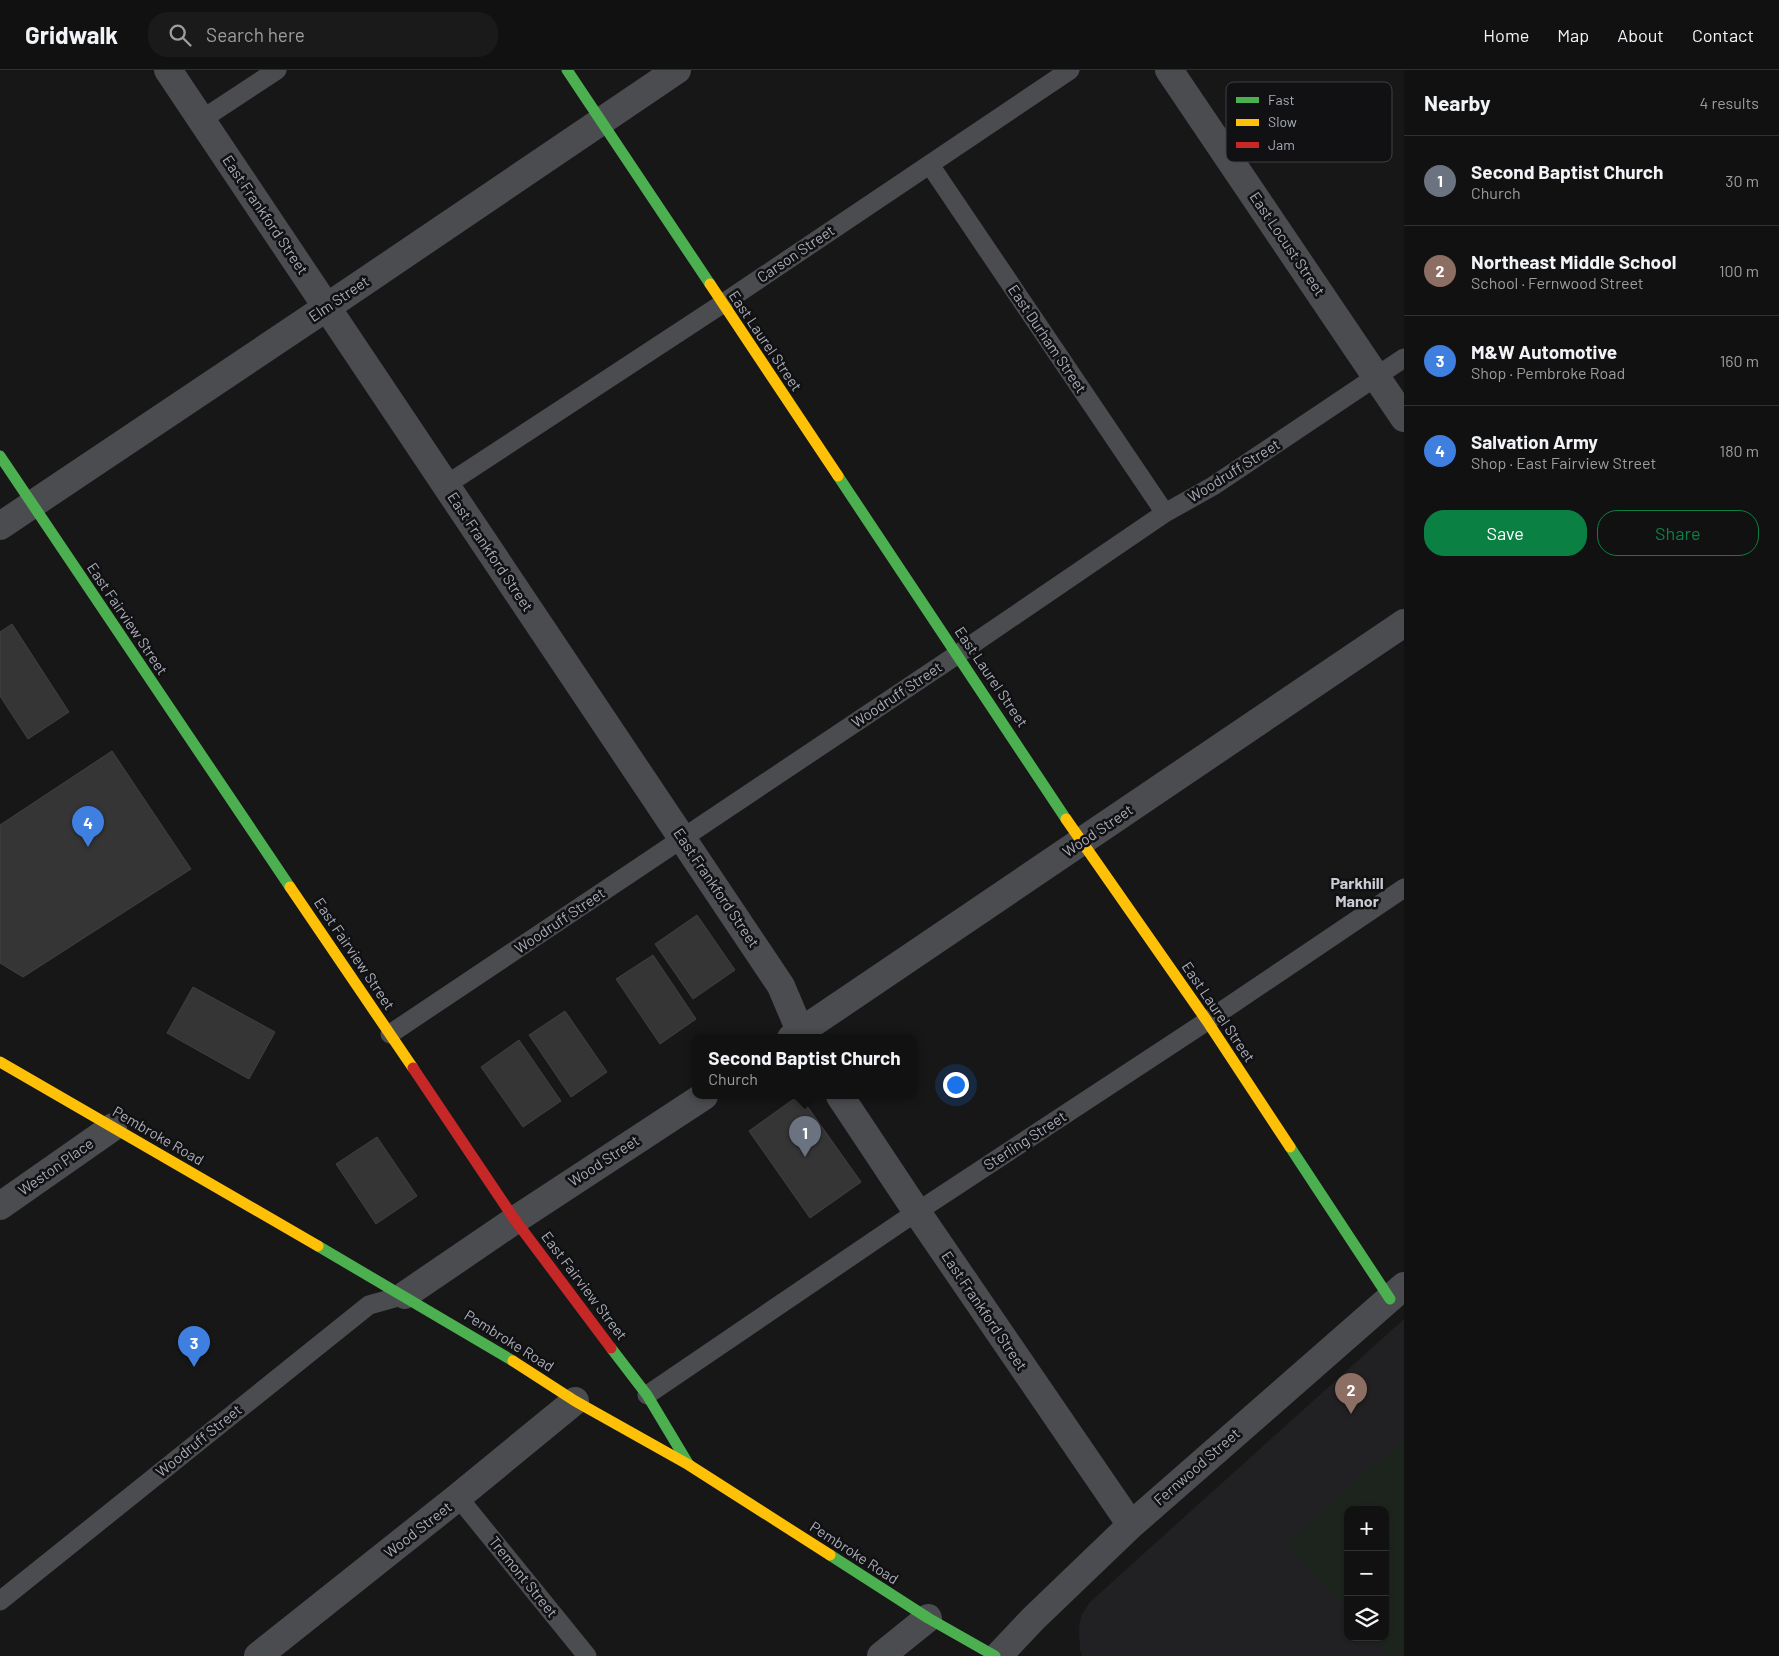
<!DOCTYPE html>
<meta charset="utf-8">
<style>
:root{--surface:#111;--page:#1a1a1a;--text:#f1f3f6;--muted:#9c9d9f;--line:#303131;--accent:#0b8043}
body{margin:0;font-family:Barlow,sans-serif;background:var(--page);color:var(--text)}
.controls{position:absolute;right:15px;bottom:15px;display:grid;overflow:hidden;border-radius:10px;box-shadow:0 1px 4px #0004}
.controls button{width:45px;height:45px;display:grid;place-items:center;padding:0;border:0;border-bottom:1px solid var(--line);background:var(--surface);color:var(--text);font:25px sans-serif}
.you{position:absolute;left:955px;top:1014px;width:18px;height:18px;margin:-12px;border:4px solid #fff;border-radius:50%;background:#1a73e8;box-shadow:0 0 0 8px #1a73e833}
.badge{display:grid;place-items:center;width:32px;height:32px;border-radius:50%;background:var(--accent);color:#fff;font-size:16px;font-weight:700}
.pin{position:absolute;translate:-50% -41px;filter:drop-shadow(0 1px 2px #0008)}
.pin::after{content:'';position:absolute;top:26px;width:18px;height:15px;background:inherit;clip-path:polygon(0 0,100% 0,50% 100%)}
.popup{position:absolute;left:692px;top:964px;width:225px;height:65px;box-sizing:border-box;display:grid;place-content:center;border-radius:10px;background:var(--surface);filter:drop-shadow(0 1px 4px #0005);font-size:16px;white-space:nowrap;color:var(--muted)}
.popup b{font-size:19px;color:var(--text)}
.popup::after{content:'';position:absolute;left:50%;top:100%;margin-left:-10px;border:10px solid transparent;border-top-color:var(--surface)}
.list{margin:0;padding:0;list-style:none}
h2{display:flex;justify-content:space-between;align-items:center;height:65px;margin:0;padding:0 20px;font-size:21px}
h2 small{font-size:16px;font-weight:400;color:var(--muted)}
.list li{display:grid;grid-template-columns:32px 1fr auto;gap:15px;align-items:center;box-sizing:border-box;height:90px;padding:0 20px;border-top:1px solid var(--line)}
.list b{display:block;font-size:19px;white-space:nowrap}
.list p{margin:0;font-size:16px;white-space:nowrap;color:var(--muted)}
.list em{font-size:16px;font-style:normal;color:var(--muted)}
.actions{display:flex;gap:10px;padding:15px 20px}
.actions a{flex:1;padding:11px 0;border:1px solid var(--accent);border-radius:20px;text-align:center;font-size:18px;color:var(--accent)}
.actions .main{background:var(--accent);color:#fff}
.icon{flex:none;width:28px;height:28px;fill:none;stroke:currentColor;stroke-width:2;stroke-linecap:round;stroke-linejoin:round}
.map{position:relative;flex:none;width:1404px;height:1586px;overflow:hidden}
header{display:flex;align-items:center;gap:30px;box-sizing:border-box;height:70px;padding:0 25px;background:var(--surface);border-bottom:1px solid var(--line)}
header strong{font-size:24px}
nav{display:flex;gap:28px;margin-inline-start:auto;font-size:18px}
.search{width:350px;height:45px;background:var(--page);display:flex;align-items:center;gap:12px;box-sizing:border-box;padding:0 18px;border-radius:20px;color:var(--muted);font-size:19px}
main{display:flex}
aside{flex:1;background:var(--surface)}
.map>svg:first-child{display:block}
</style>
<header>
<strong>Gridwalk</strong>
<div class="search"><svg class="icon" aria-label="search" viewBox="0 0 24 24"><circle cx="10" cy="10" r="6"/><path d="M15 15l6 6"/></svg>Search here</div>
<nav><a>Home</a><a>Map</a><a>About</a><a>Contact</a></nav>
</header>
<main>
<div class="map">
<svg width="1404" height="1586" viewBox="0 0 1404 1586">
<rect width="100%" height="100%" fill="#171717"/>
<path fill="#212123" fill-rule="evenodd" d="M1404,1249V1586H1082L1080,1580L1079,1556L1082,1544L1090,1532ZM1348,1440H1385V1567H1348Z"/>
<path fill="#1d241e" d="M1404,1368V1586H1390L1372,1567H1385V1440H1348V1541L1285,1475Z"/>
<path fill="#353536" stroke="#3f4043" d="M12,554L69,642L28,669L0,626V562Z
M112,681L191,799L23,907L0,893V755Z
M697,845L735,900L693,929L655,874Z
M653,885L696,949L660,974L616,909Z
M193,917L275,962L249,1009L167,963Z
M565,941L607,1002L571,1027L529,965Z
M519,970L561,1031L523,1057L481,997Z
M798,1026H800L861,1112L810,1148L749,1061Z
M377,1067L417,1126L376,1154L336,1094Z"/>
<g fill="none" stroke-linecap="round" stroke-linejoin="round">
<path stroke="#4b4c50" stroke-width="19" d="M201,50L277,0
M930,95L1165,443
M446,415L722,234L1070,0
M390,964L958,584L1165,443L1213,416L1404,288
M647,1325L900,1153L1207,951L1404,818
M458,1427L587,1586
M0,1531L369,1235L405,1225"/>
<path stroke="#4b4c50" stroke-width="28" d="M168,0L781,916L803,968
M1169,0L1404,348
M0,456L327,237L677,0
M791,968L1404,553
M840,1026L917,1142L1131,1455
M0,1136L113,1057
M405,1225L515,1150L704,1026
M258,1586L458,1427L575,1331
M881,1586L928,1548
M998,1586L1033,1549L1131,1455L1404,1216"/>
<path stroke="#4caf50" stroke-width="11" d="M567,0L710,214
M0,386L290,817
M838,406L1066,749
M1290,1077L1390,1229
M318,1176L513,1291
M611,1278L647,1325L689,1395
M830,1485L928,1548L995,1586"/>
<path stroke="#ffc107" stroke-width="11" d="M710,214L838,406
M1066,749L1207,951L1290,1077
M290,817L413,998
M0,992L318,1176
M513,1291L575,1331L689,1395L830,1485"/>
<path stroke="#c62828" stroke-width="11" d="M413,998L515,1150L611,1278"/>
</g>
<g text-anchor="middle" stroke-width="5" stroke-linejoin="round" paint-order="stroke">
<g font-size="15" fill="#a8adb8" stroke="#111113">
<text transform="translate(265 145) rotate(56)" y="5">East Frankford Street</text>
<text transform="translate(1287 174) rotate(56)" y="5">East Locust Street</text>
<text transform="translate(796 184) rotate(-34)" y="5">Carson Street</text>
<text transform="translate(339 229) rotate(-34)" y="5">Elm Street</text>
<text transform="translate(1047 269) rotate(56)" y="5">East Durham Street</text>
<text transform="translate(765 271) rotate(56)" y="5">East Laurel Street</text>
<text transform="translate(1234 401) rotate(-32)" y="5">Woodruff Street</text>
<text transform="translate(490 482) rotate(56)" y="5">East Frankford Street</text>
<text transform="translate(127 549) rotate(56)" y="5">East Fairview Street</text>
<text transform="translate(991 607) rotate(56)" y="5">East Laurel Street</text>
<text transform="translate(897 625) rotate(-34)" y="5">Woodruff Street</text>
<text transform="translate(1098 761) rotate(-34)" y="5">Wood Street</text>
<text transform="translate(716 818) rotate(56)" y="5">East Frankford Street</text>
<text transform="translate(560 851) rotate(-34)" y="5">Woodruff Street</text>
<text transform="translate(354 884) rotate(56)" y="5">East Fairview Street</text>
<text transform="translate(1218 942) rotate(56)" y="5">East Laurel Street</text>
<text transform="translate(158 1066) rotate(30)" y="5">Pembroke Road</text>
<text transform="translate(1025 1071) rotate(-33)" y="5">Sterling Street</text>
<text transform="translate(604 1091) rotate(-33)" y="5">Wood Street</text>
<text transform="translate(56 1097) rotate(-35)" y="5">Weston Place</text>
<text transform="translate(584 1216) rotate(53)" y="5">East Fairview Street</text>
<text transform="translate(984 1241) rotate(56)" y="5">East Frankford Street</text>
<text transform="translate(509 1271) rotate(32)" y="5">Pembroke Road</text>
<text transform="translate(199 1371) rotate(-39)" y="5">Woodruff Street</text>
<text transform="translate(1197 1397) rotate(-41)" y="5">Fernwood Street</text>
<text transform="translate(418 1460) rotate(-38)" y="5">Wood Street</text>
<text transform="translate(854 1483) rotate(33)" y="5">Pembroke Road</text>
<text transform="translate(523 1507) rotate(51)" y="5">Tremont Street</text>
</g>
<g font-size="16" font-weight="bold" fill="#c9ccd4" stroke="#111113">
<text x="1357" y="819">Parkhill<tspan x="1357" dy="18">Manor</tspan></text>
</g>
</g>
<rect x="1226" y="12" width="166" height="80" rx="8" fill="#111113" stroke="#3e4045" stroke-width="1"/>
<rect x="1236" y="27" width="23" height="6" fill="#4caf50"/>
<rect x="1236" y="49" width="23" height="7" fill="#ffc107"/>
<rect x="1236" y="72" width="23" height="6" fill="#c62828"/>
<g font-size="14" fill="#a8adb8">
<text x="1268" y="35">Fast</text>
<text x="1268" y="57">Slow</text>
<text x="1268" y="80">Jam</text>
</g>
</svg>
<div class="controls">
<button>+</button>
<button>−</button>
<button><svg class="icon" aria-label="layers" viewBox="0 0 24 24"><path d="M12 4l9 5-9 5-9-5zM3 14l9 5 9-5"/></svg></button>
</div>
<div class="you"></div>
<div class="pin badge" style="left:805px;top:1087px;background:#6b7280">1</div>
<div class="popup"><b>Second Baptist Church</b>Church</div>
<div class="pin badge" style="left:1351px;top:1344px;background:#8d6e63">2</div>
<div class="pin badge" style="left:194px;top:1297px;background:#3f7fe0">3</div>
<div class="pin badge" style="left:88px;top:777px;background:#3f7fe0">4</div>
</div>
<aside>
<h2>Nearby<small>4 results</small></h2>
<ul class="list">
<li><span class="badge" style="background:#6b7280">1</span><div><b>Second Baptist Church</b><p>Church</p></div><em>30 m</em></li>
<li><span class="badge" style="background:#8d6e63">2</span><div><b>Northeast Middle School</b><p>School · Fernwood Street</p></div><em>100 m</em></li>
<li><span class="badge" style="background:#3f7fe0">3</span><div><b>M&amp;W Automotive</b><p>Shop · Pembroke Road</p></div><em>160 m</em></li>
<li><span class="badge" style="background:#3f7fe0">4</span><div><b>Salvation Army</b><p>Shop · East Fairview Street</p></div><em>180 m</em></li>
</ul>
<div class="actions"><a class="main">Save</a><a>Share</a></div>
</aside>
</main>
